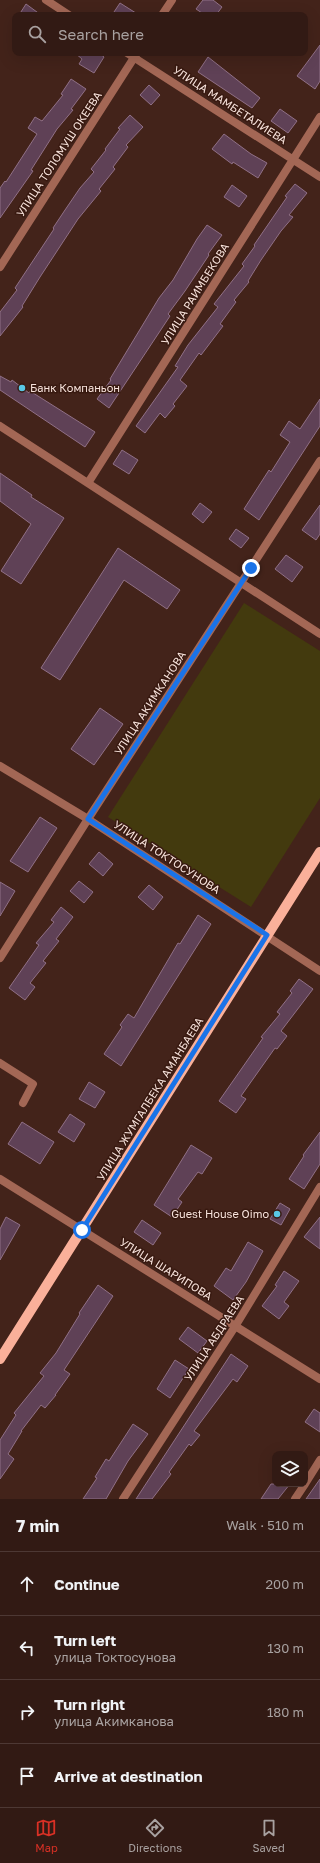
<!DOCTYPE html>
<meta charset="utf-8">
<style>
:root{--surface:#321a14;--page:#3d2722;--text:#f1f3f6;--muted:#a8a1a0;--line:#4d3834;--accent:#d93025}
body{margin:0;font-family:"Golos Text",sans-serif;background:var(--page);color:var(--text)}
.controls{position:absolute;right:12px;bottom:12px;display:grid;overflow:hidden;border-radius:8px;box-shadow:0 4px 16px #0002}
.controls button{width:36px;height:36px;display:grid;place-items:center;padding:0;border:0;border-bottom:1px solid var(--line);background:var(--surface);color:var(--text);font:20px sans-serif}
.stop{position:absolute;width:12px;height:12px;margin:-9px;border:3px solid #1a73e8;border-radius:50%;background:#fff}
.stop.end{background:#1a73e8;border-color:#fff;box-shadow:0 1px 4px #0008}
.list{margin:0;padding:0;list-style:none}
h2{display:flex;justify-content:space-between;align-items:center;height:52px;margin:0;padding:0 16px;font-size:17px}
h2 small{font-size:13px;font-weight:400;color:var(--muted)}
.list li{display:grid;grid-template-columns:26px 1fr auto;gap:12px;align-items:center;box-sizing:border-box;height:64px;padding:0 16px;border-top:1px solid var(--line)}
.list b{display:block;font-size:15px;white-space:nowrap}
.list p{margin:0;font-size:13px;white-space:nowrap;color:var(--muted)}
.list em{font-size:13px;font-style:normal;color:var(--muted)}
.icon{flex:none;width:22px;height:22px;fill:none;stroke:currentColor;stroke-width:2;stroke-linecap:round;stroke-linejoin:round}
.map{position:relative;flex:none;width:320px;height:1499px;overflow:hidden}
.search{position:absolute;background:var(--surface);box-shadow:0 4px 16px #0002;left:12px;right:12px;top:12px;height:44px;display:flex;align-items:center;gap:10px;box-sizing:border-box;padding:0 14px;border-radius:8px;color:var(--muted);font-size:15px}
.sheet{height:308px;background:var(--surface)}
nav{display:flex;justify-content:space-around;align-items:center;box-sizing:border-box;height:56px;border-top:1px solid var(--line);background:var(--surface);font-size:11px;color:var(--muted)}
nav a{display:grid;justify-items:center;gap:2px}
nav .on{color:var(--accent)}
.map>svg:first-child{display:block}
</style>
<div class="map">
<svg width="320" height="1499" viewBox="0 0 320 1499">
<rect width="100%" height="100%" fill="#43231a"/>
<path fill="#433a0e" d="M244,603L320,651V798L251,907L108,817Z"/>
<path fill="#5f4156" stroke="#907086" d="M203,0H213L222,7L216,15H205L196,9Z
M120,3L139,15H112Z
M26,4L41,15H19Z
M320,45V81L315,89L297,76Z
M75,53H99L104,57L94,73L79,64L82,59Z
M208,57L260,98L252,108L198,72Z
M71,79L86,89L71,109L73,110L57,129L31,170L33,171L0,218V188L5,181L6,182L37,134L28,128L35,117L42,121L63,95L61,94Z
M149,85L160,95L151,105L140,95Z
M280,109L297,121L288,133L271,121Z
M130,115L143,127L126,145L128,147L113,167L115,169L99,189L101,191L78,219L40,277L22,306L23,307L0,336V312L17,290L15,288L54,229L53,228L65,210L80,188L94,172L91,169L106,150L105,149L120,129L118,128Z
M224,134L251,154L267,163L258,178L233,162L232,164L212,149Z
M295,184L307,193L289,215L293,217L281,231L261,260L248,281L249,282L234,300L236,302L220,324L223,326L201,355L199,353L180,380L187,386L173,404L175,406L165,418L160,413L145,433L136,426L178,367L175,366L188,345L218,307L214,304L244,266L242,264L255,246L254,245L287,197L285,196Z
M232,185L247,196L239,207L224,197Z
M207,225L222,235L208,254L209,255L185,291L168,314L170,316L109,408L97,399L111,380L110,379L159,298L173,280L197,239Z
M0,376L11,382L12,380L29,393L30,391L95,432L85,447L0,390Z
M320,399V426L259,520L244,509L269,470L271,472L290,442L280,435L289,421L300,429Z
M122,450L138,460L129,474L113,464Z
M0,473L32,495L31,497L64,518L21,584L1,571L31,524L0,501Z
M200,503L212,512L203,523L192,514Z
M320,505V534L316,540L302,530Z
M236,529L249,538L241,548L229,539Z
M118,548L180,590L167,609L124,580L60,680L41,668Z
M286,555L303,567L292,582L275,569Z
M100,708L123,724L94,765L71,749Z
M40,817L57,828L28,872L10,861Z
M99,852L113,864L103,876L89,864Z
M79,881L93,892L84,903L70,891Z
M0,882L15,891L0,916Z
M149,885L163,897L153,910L138,897Z
M61,907L73,917L56,939L59,941L43,961L46,963L30,983L35,987L25,1000L9,988L39,945L36,943L54,922L51,920Z
M198,915L211,924L121,1066L104,1054L122,1027L120,1025L128,1014L134,1018L178,943L180,944Z
M299,979L313,989L281,1031L287,1036L277,1049L275,1048L241,1096L246,1099L236,1113L219,1101L263,1038L261,1037L280,1014L277,1012L292,993L290,991Z
M89,1082L105,1092L95,1108L79,1099Z
M70,1114L85,1124L74,1142L58,1132Z
M22,1122L54,1142L40,1164L8,1144Z
M320,1132V1164L304,1189L289,1179L304,1156L303,1155Z
M191,1145L212,1158L202,1174L198,1172L178,1199L182,1202L172,1217L154,1205Z
M280,1203L290,1209L281,1225L270,1219Z
M6,1217L20,1225L0,1260V1229Z
M320,1217V1249L304,1237Z
M142,1220L161,1233L153,1245L134,1232Z
M248,1242L263,1251L246,1282L233,1300L214,1286L226,1268L231,1271Z
M284,1271L299,1281L284,1302L289,1306L279,1319L262,1306L277,1286L275,1285Z
M98,1285L113,1296L64,1370L70,1374L55,1395H56L45,1408L41,1405L21,1431H22L8,1454L14,1459L0,1479V1440L16,1415L14,1413L44,1376L40,1373L56,1353L80,1314L79,1313Z
M188,1327L207,1341L198,1353L179,1339Z
M231,1354L248,1366L237,1382L233,1379L194,1431L200,1435L191,1446L189,1444L169,1472L171,1474L152,1499H136Z
M175,1360L189,1369L170,1398L157,1389Z
M314,1409L320,1413V1432L305,1422Z
M133,1424L148,1434L128,1461L106,1499H83L97,1478L95,1477L106,1459L109,1461Z
M320,1479V1499H306Z
M271,1484H290L278,1499H261Z"/>
<g fill="none" stroke-linecap="round" stroke-linejoin="round">
<path stroke="#a36755" stroke-width="8" d="M46,0L69,15
M127,53L320,177
M0,426L320,634
M88,483L320,117
M0,766L88,819L320,971
M0,958L88,819L320,461
M0,1063L33,1084L23,1103
M0,1179L320,1379
M305,1484L320,1460
M123,1499L236,1325L320,1187
M295,1499L305,1484"/>
<path stroke="#a36755" stroke-width="8" d="M162,15L172,0
M0,267L137,53"/>
<path stroke="#fab09a" stroke-width="10" d="M0,1359L320,852"/>
</g>
<g fill="none" stroke-linecap="round" stroke-linejoin="round">
<path stroke="#1a73e8" stroke-width="5" d="M82,1230L267,935L88,819L251,568"/>
</g>
<g fill="#59c8e5" stroke="#381910" stroke-width="1.5">
<circle cx="22" cy="388" r="4"/>
<circle cx="277" cy="1214" r="4"/>
</g>
<g text-anchor="middle" stroke-width="3" stroke-linejoin="round" paint-order="stroke">
<g font-size="11" fill="#f7e2db" stroke="#381910">
<text transform="translate(230 105) rotate(33)" y="4">УЛИЦА МАМБЕТАЛИЕВА</text>
<text transform="translate(59 154) rotate(-57)" y="4">УЛИЦА ТОЛОМУШ ОКЕЕВА</text>
<text transform="translate(195 294) rotate(-58)" y="4">УЛИЦА РАИМБЕКОВА</text>
<text transform="translate(150 703) rotate(-57)" y="4">УЛИЦА АКИМКАНОВА</text>
<text transform="translate(167 857) rotate(33)" y="4">УЛИЦА ТОКТОСУНОВА</text>
<text transform="translate(150 1099) rotate(-58)" y="4">УЛИЦА ЖУМГАЛБЕКА АМАНБАЕВА</text>
<text transform="translate(166 1269) rotate(32)" y="4">УЛИЦА ШАРИПОВА</text>
<text transform="translate(214 1338) rotate(-57)" y="4">УЛИЦА АБДРАЕВА</text>
</g>
<g font-size="11" fill="#f7e2db" stroke="#381910" text-anchor="start">
<text x="30" y="392">Банк Компаньон</text>
<text x="269" y="1218" text-anchor="end">Guest House Oimo</text>
</g>
</g>
</svg>
<div class="controls">
<button><svg class="icon" aria-label="layers" viewBox="0 0 24 24"><path d="M12 4l9 5-9 5-9-5zM3 14l9 5 9-5"/></svg></button>
</div>
<div class="stop" style="left:82px;top:1230px"></div>
<div class="stop end" style="left:251px;top:568px"></div>
<div class="search"><svg class="icon" aria-label="search" viewBox="0 0 24 24"><circle cx="10" cy="10" r="6"/><path d="M15 15l6 6"/></svg>Search here</div>
</div>
<section class="sheet">
<h2>7 min<small>Walk · 510 m</small></h2>
<ul class="list">
<li><svg class="icon" aria-label="ahead" viewBox="0 0 24 24"><path d="M12 20V5M6 11l6-6 6 6"/></svg><div><b>Continue</b></div><em>200 m</em></li>
<li><svg class="icon" aria-label="left" viewBox="0 0 24 24"><path d="M17 20v-9H6M10 6l-5 5 5 5"/></svg><div><b>Turn left</b><p>улица Токтосунова</p></div><em>130 m</em></li>
<li><svg class="icon" aria-label="right" viewBox="0 0 24 24"><path d="M7 20v-9h11M14 6l5 5-5 5"/></svg><div><b>Turn right</b><p>улица Акимканова</p></div><em>180 m</em></li>
<li><svg class="icon" aria-label="arrive" viewBox="0 0 24 24"><path d="M6 21V4h12l-3 4 3 4H6"/></svg><div><b>Arrive at destination</b></div></li>
</ul>
</section>
<nav>
<a class="on"><svg class="icon" aria-label="map" viewBox="0 0 24 24"><path d="M3 6l6-2 6 2 6-2v14l-6 2-6-2-6 2zM9 4v14M15 6v14"/></svg>Map</a>
<a><svg class="icon" aria-label="directions" viewBox="0 0 24 24"><path d="M12 3l9 9-9 9-9-9zM9 14v-3h6M13 9l2 2-2 2"/></svg>Directions</a>
<a><svg class="icon" aria-label="saved" viewBox="0 0 24 24"><path d="M7 4h10v16l-5-4-5 4z"/></svg>Saved</a>
</nav>
